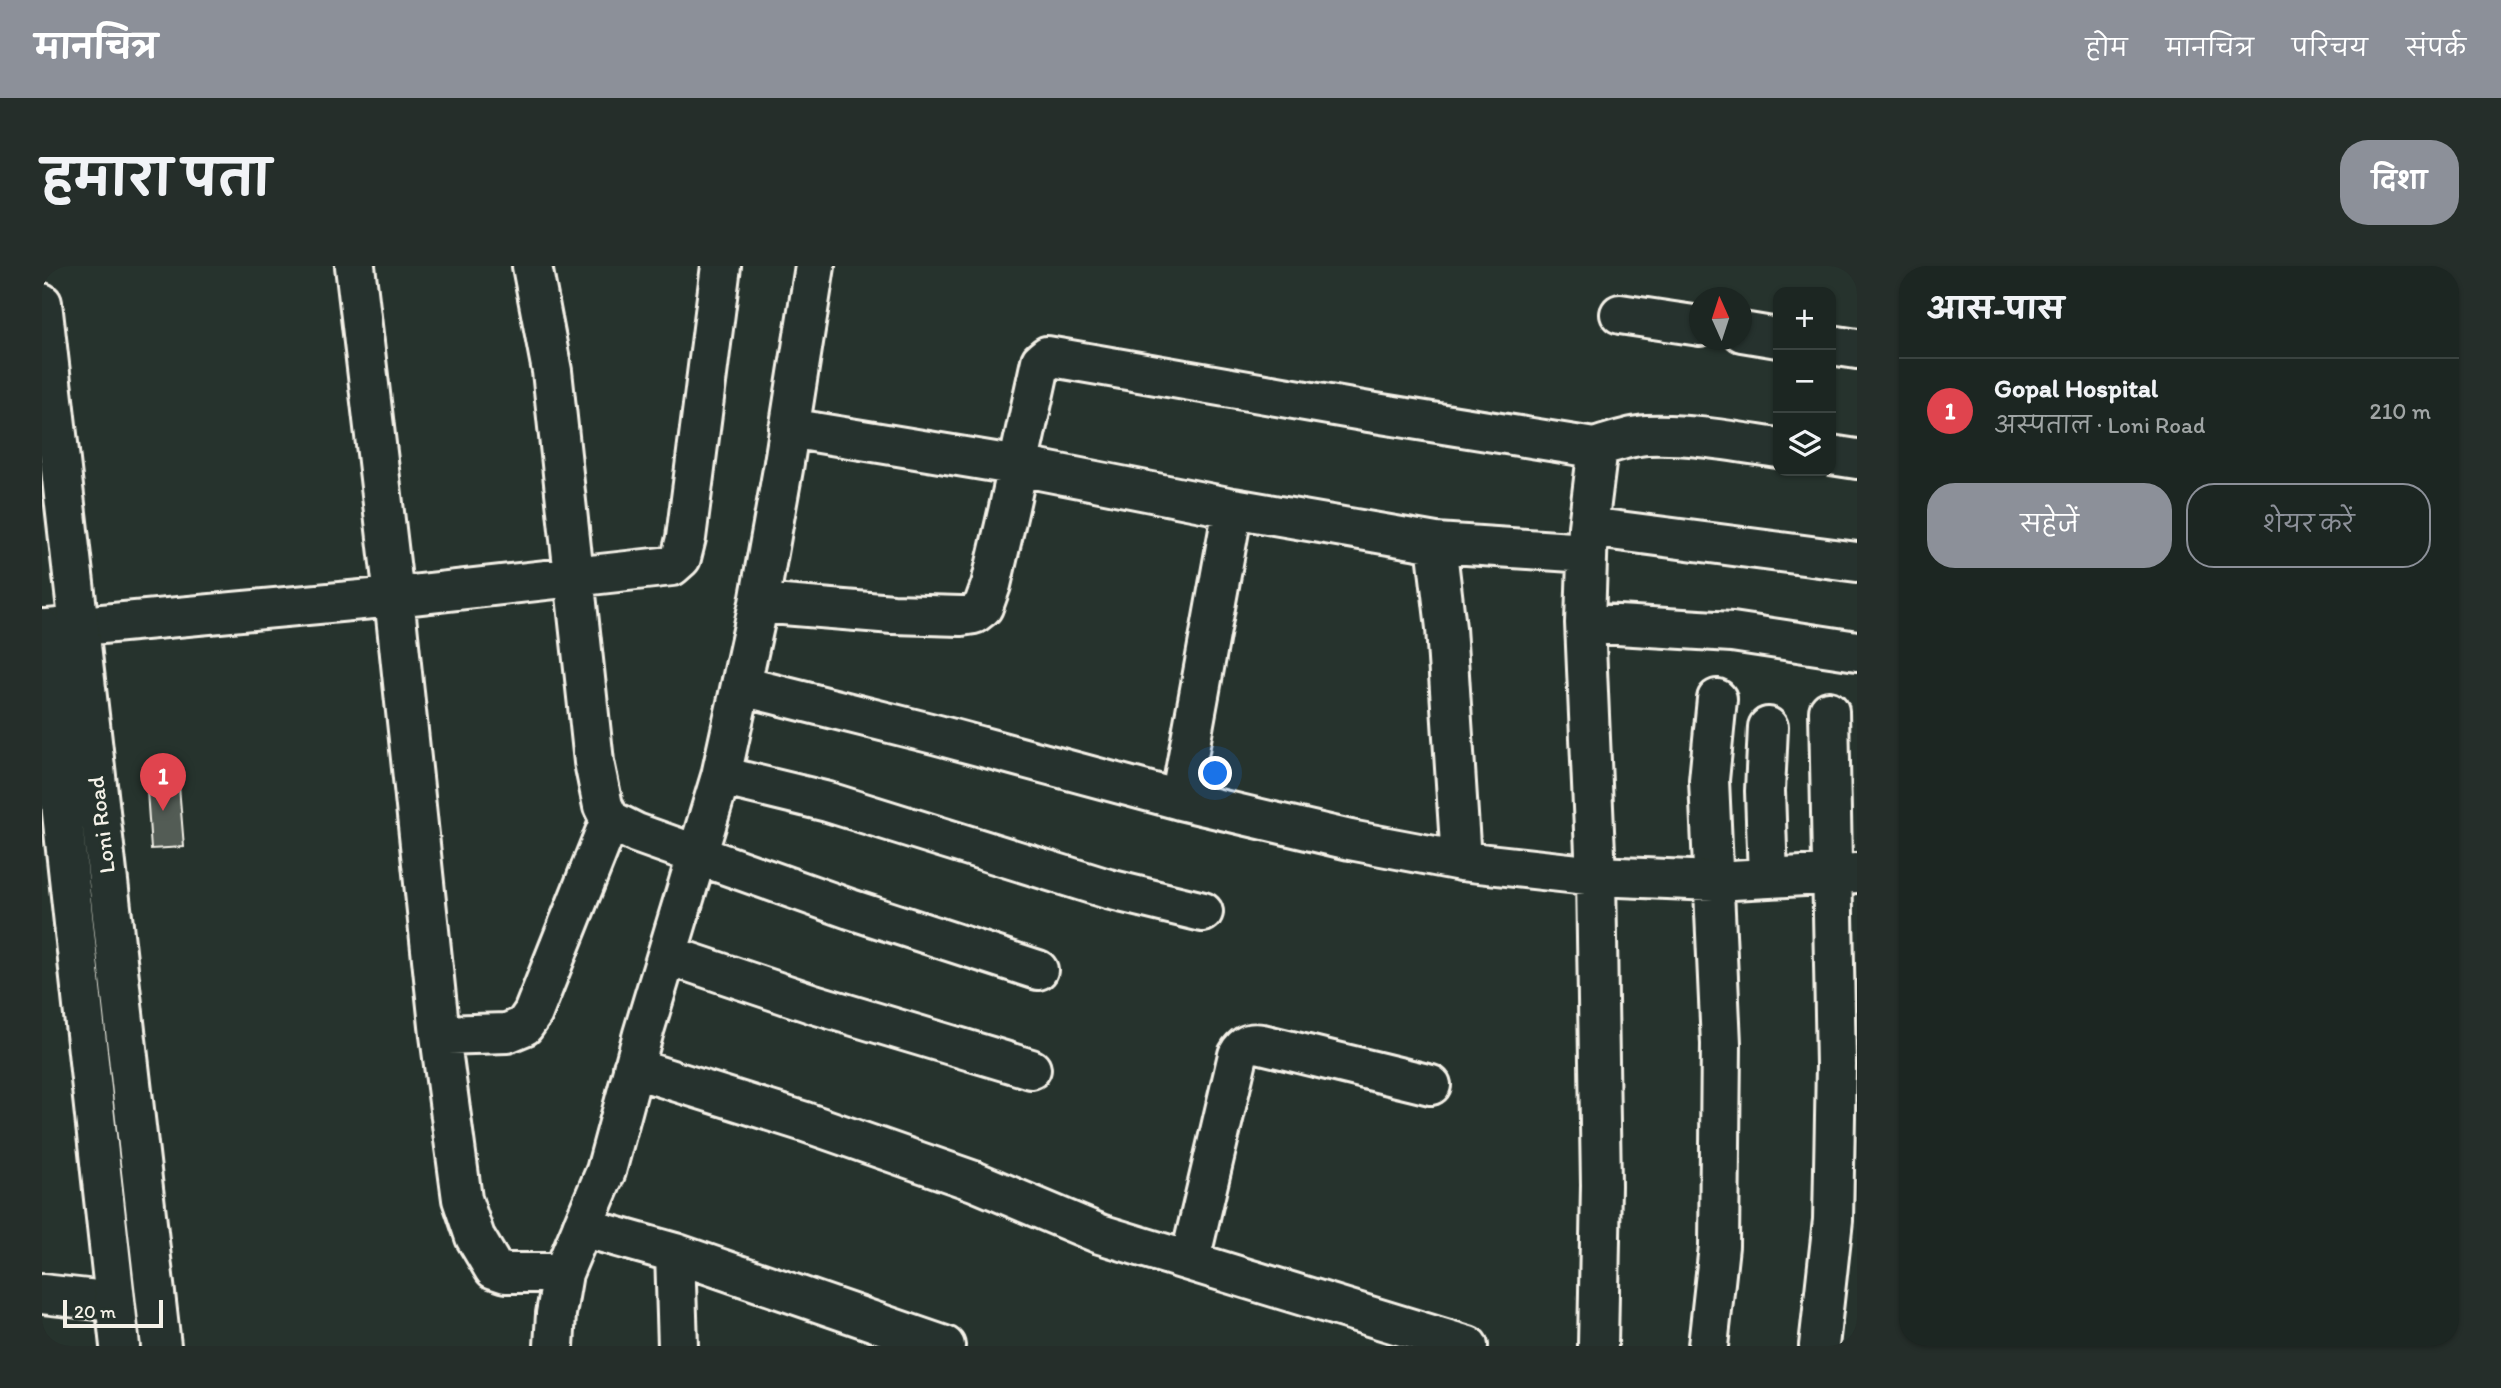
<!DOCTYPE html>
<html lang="hi">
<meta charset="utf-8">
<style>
:root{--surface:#1c2622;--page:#252e2a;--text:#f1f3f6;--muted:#a0a5a5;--line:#3a4340;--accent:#8c9099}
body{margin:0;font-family:Itim,"Playpen Sans Deva",sans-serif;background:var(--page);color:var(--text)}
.controls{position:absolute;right:21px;top:21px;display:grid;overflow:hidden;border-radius:14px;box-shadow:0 2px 5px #0004}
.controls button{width:63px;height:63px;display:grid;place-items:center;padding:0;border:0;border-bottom:2px solid var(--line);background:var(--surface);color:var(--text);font:35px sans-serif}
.compass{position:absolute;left:1647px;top:21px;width:63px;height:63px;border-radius:50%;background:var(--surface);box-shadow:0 2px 5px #0004;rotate:357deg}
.scale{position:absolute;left:21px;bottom:18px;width:100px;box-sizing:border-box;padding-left:7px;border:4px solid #f4f1e8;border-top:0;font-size:19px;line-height:24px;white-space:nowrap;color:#f4f1e8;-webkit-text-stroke:5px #26332d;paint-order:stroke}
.you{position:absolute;left:1174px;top:508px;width:24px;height:24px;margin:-18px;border:5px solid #fff;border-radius:50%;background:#1a73e8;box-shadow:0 0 0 10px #1a73e833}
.badge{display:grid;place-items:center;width:46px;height:46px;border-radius:50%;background:var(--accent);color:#fff;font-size:23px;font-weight:700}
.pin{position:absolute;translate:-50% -58px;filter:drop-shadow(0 2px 4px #0008)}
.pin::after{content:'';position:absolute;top:37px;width:24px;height:21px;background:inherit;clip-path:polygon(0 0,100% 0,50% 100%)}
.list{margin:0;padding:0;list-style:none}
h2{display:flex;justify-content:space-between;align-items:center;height:91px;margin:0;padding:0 28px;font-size:30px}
h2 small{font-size:23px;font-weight:400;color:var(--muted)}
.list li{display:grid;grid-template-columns:46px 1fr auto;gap:21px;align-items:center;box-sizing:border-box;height:105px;padding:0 28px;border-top:2px solid var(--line)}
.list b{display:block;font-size:26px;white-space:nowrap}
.list p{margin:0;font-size:23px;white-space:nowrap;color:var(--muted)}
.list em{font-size:23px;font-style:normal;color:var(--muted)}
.actions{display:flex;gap:14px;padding:21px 28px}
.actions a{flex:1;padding:16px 0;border:2px solid var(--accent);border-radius:28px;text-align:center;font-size:24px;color:var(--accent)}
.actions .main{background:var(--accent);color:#fff}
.icon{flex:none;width:38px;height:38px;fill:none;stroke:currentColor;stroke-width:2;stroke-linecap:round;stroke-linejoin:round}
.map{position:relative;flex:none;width:1815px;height:1080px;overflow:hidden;border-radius:28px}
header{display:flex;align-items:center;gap:42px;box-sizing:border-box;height:98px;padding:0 35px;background:var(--accent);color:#fff}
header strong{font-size:33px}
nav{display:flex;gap:38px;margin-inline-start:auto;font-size:24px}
.intro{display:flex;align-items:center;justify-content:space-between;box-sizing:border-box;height:168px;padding:0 42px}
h1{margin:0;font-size:49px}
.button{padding:18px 32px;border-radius:28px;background:var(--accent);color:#fff;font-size:24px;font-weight:700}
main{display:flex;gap:42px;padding:0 42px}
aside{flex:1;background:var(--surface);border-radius:28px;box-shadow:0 2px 5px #0004}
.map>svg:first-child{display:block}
</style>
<header>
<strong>मानचित्र</strong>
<nav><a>होम</a><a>मानचित्र</a><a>परिचय</a><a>संपर्क</a></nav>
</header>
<div class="intro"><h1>हमारा पता</h1><a class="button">दिशा</a></div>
<main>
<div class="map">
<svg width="1815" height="1080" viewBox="0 0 1815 1080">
<rect width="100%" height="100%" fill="#26332d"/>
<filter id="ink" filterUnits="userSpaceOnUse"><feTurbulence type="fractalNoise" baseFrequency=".0143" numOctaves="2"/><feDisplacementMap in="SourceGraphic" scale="14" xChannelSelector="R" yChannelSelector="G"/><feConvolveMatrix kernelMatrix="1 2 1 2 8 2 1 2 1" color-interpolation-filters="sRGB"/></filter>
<g filter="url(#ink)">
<path fill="#525c55" stroke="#f4f1e8" stroke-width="2" d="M136,508L142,581L109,583L104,510Z"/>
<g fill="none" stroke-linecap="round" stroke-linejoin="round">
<defs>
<path id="minor" d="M313,0L352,331L398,769L420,933L433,971L452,1003L464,1007H521
M490,0L510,105L552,496L561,540L568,554L594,567L808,643L996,704
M1578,48L1658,60
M1700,66L1736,72
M1789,79L1815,83
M747,162L977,200L1191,242L1394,277L1545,287
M1552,182C1570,177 1587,170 1605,169C1647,167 1695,176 1736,182
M1789,189L1815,193
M1546,261L1815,296
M1394,277L1404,362L1419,595
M717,337L851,348L919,350L932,348L941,341L949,319L966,246L999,95L1005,90L1327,146L1552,182L1555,189L1546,261L1543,357L1554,610L1559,919L1556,1080
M1543,357L1690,366L1815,385
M6,363L352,331L630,300L639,292L644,272L679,0
M700,420L896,469L1138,534L1308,574L1419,595L1554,610L1672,615L1815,607
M1726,461L1723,525L1726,612
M679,510L786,536L1066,623L1161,646
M1138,534L1191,242
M626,689L772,738L989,803
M398,769L465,767L482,760L491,747L568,554
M591,802L763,856L932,915L1058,968L1426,1080
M540,961L633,987L636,1080
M633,987L903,1080
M1148,994L1196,789C1202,778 1208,776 1220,778L1389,819
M0,1028L73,1036
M512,1080L514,1048L521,1007L564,905L601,768L679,510L717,337L741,203L773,0
M1666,1080L1677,980L1679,778L1667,514L1675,433
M1777,1080L1791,954L1794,799L1787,445"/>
<path id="highway" d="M0,37L119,1080
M0,363L78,1080"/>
</defs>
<use href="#minor" stroke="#f4f1e8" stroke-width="44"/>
<use href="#highway" stroke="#f4f1e8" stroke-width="44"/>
<use href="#minor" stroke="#26332d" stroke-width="38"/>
<use href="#highway" stroke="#26332d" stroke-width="38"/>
</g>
</g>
<g text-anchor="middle" stroke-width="5" stroke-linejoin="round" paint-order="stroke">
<g font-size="23" fill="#f4f1e8" stroke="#26332d">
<text transform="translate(59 559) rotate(-97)" y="8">Loni Road</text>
</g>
</g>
</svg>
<div class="controls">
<button>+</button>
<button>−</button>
<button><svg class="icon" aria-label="layers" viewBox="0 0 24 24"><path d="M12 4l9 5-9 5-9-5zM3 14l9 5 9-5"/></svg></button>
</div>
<svg class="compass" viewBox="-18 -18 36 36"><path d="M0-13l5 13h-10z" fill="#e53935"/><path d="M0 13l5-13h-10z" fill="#a0a5a5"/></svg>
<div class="scale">20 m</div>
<div class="you"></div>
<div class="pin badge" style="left:121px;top:545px;background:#e0444e">1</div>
</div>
<aside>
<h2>आस-पास<small></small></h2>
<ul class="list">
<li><span class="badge" style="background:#e0444e">1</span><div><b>Gopal Hospital</b><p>अस्पताल · Loni Road</p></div><em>210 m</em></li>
</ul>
<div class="actions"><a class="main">सहेजें</a><a>शेयर करें</a></div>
</aside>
</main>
